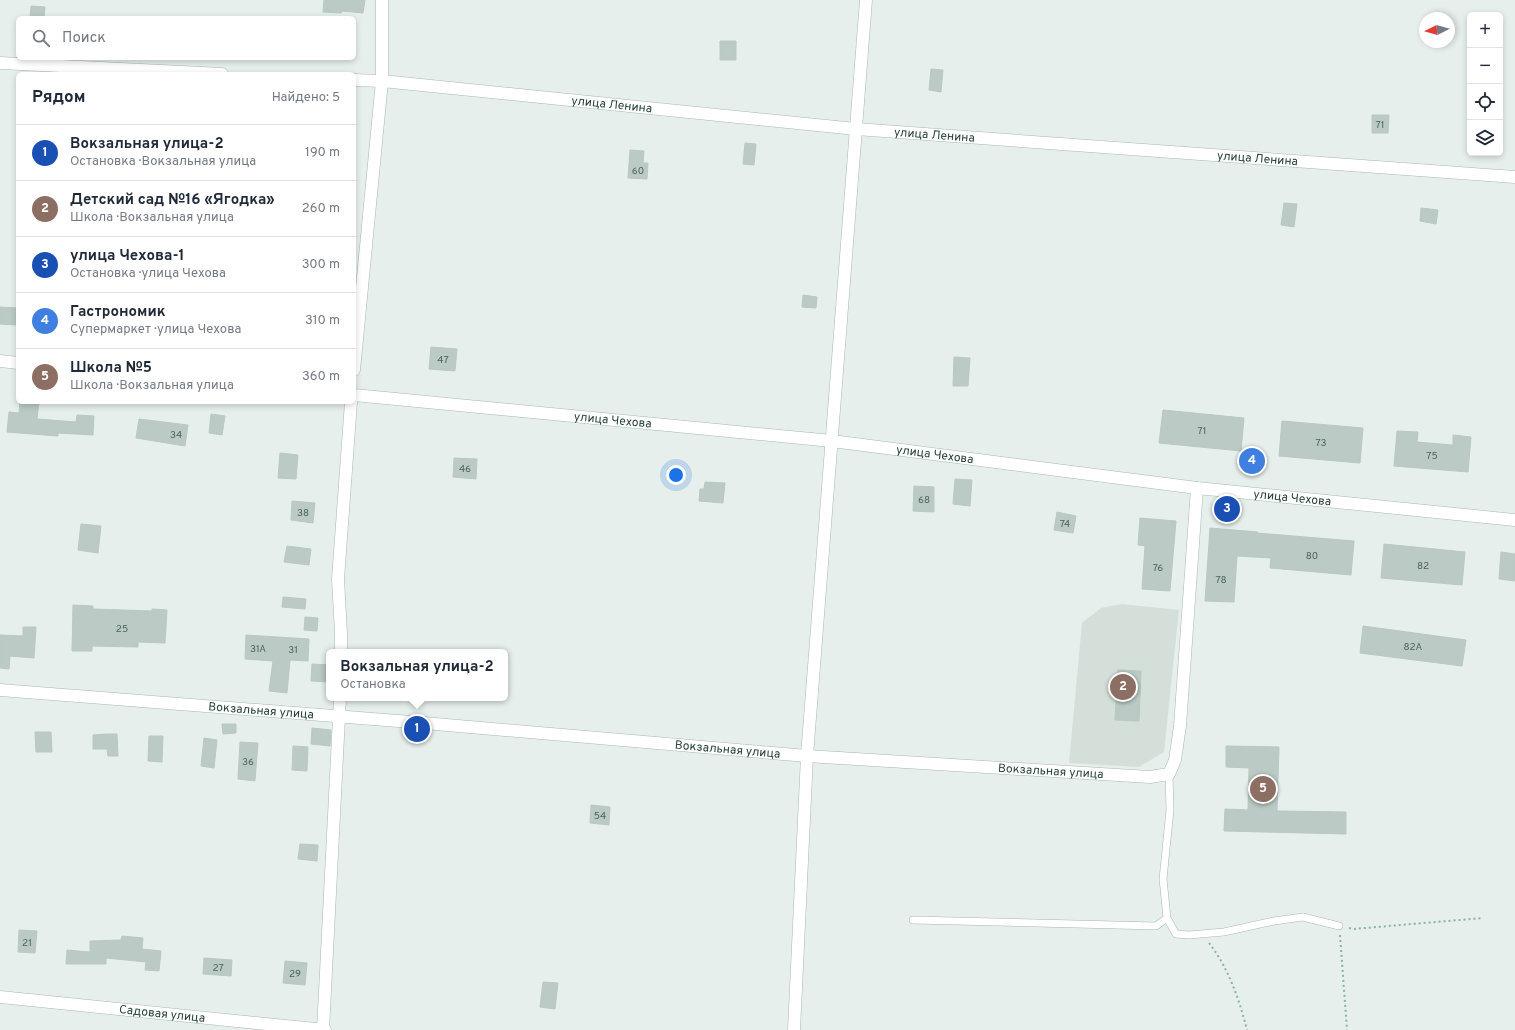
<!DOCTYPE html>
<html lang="ru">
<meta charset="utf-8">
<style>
:root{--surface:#fff;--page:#f2f2f3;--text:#1f2937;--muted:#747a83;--line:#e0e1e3;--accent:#7c3aed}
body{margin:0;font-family:Overpass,sans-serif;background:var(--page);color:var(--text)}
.controls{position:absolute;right:12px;top:12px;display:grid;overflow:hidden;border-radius:6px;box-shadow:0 2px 6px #0003}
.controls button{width:36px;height:36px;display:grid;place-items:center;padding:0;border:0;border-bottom:1px solid var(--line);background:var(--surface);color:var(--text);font:20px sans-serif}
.compass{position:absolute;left:1419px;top:12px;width:36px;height:36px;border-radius:50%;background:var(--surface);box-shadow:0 2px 6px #0003;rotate:265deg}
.you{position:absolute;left:676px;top:475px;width:14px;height:14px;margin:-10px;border:3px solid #fff;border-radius:50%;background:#1a73e8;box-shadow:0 0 0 6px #1a73e833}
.badge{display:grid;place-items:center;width:26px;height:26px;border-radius:50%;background:var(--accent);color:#fff;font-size:13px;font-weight:700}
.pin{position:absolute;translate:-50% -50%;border:2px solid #fff;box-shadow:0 1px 4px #0006}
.popup{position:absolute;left:326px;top:649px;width:182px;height:52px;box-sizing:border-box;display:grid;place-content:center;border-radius:6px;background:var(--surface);filter:drop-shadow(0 1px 3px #0005);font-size:13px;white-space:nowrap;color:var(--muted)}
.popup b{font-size:15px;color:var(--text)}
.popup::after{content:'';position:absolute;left:50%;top:100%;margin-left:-8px;border:8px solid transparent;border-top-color:var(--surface)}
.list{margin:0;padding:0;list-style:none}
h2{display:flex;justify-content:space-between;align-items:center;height:52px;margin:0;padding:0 16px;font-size:17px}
h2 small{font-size:13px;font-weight:400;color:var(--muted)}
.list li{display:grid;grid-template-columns:26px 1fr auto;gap:12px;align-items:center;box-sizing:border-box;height:56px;padding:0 16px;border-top:1px solid var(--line)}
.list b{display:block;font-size:15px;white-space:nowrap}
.list p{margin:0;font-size:13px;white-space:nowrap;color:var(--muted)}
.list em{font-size:13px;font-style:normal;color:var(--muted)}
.icon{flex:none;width:22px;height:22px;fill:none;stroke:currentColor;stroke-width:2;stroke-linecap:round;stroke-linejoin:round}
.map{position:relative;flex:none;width:1515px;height:1030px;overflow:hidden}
.search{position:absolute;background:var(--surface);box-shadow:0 2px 6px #0003;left:16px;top:16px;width:340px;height:44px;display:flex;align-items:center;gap:10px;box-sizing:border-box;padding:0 14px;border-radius:6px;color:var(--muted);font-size:15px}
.panel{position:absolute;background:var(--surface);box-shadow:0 2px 6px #0003;left:16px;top:72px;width:340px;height:332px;border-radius:6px}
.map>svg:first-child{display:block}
</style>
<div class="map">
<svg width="1515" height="1030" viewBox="0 0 1515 1030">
<rect width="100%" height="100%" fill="#e6efeb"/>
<path fill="#d4dfda" d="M1122,604L1179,610L1164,752L1139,767L1069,763L1082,623L1101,608Z"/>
<path fill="#bbcac4" stroke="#b8c9c2" d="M324,0H365L363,13L342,11L341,13L323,12Z
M31,6L45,7L44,18H30Z
M720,41H736V60H720Z
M931,69L943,70L941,92L929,90Z
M1372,115H1389L1388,133H1372Z
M745,143L756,144L754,165L743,164Z
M630,150L644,151L643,163H648L647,179L628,178Z
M1284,203L1297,204L1294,227L1281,225Z
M1421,208L1438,210L1436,224L1420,221Z
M803,295L817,297L816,308L802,307Z
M0,307L18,308L17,325L0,324Z
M431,347L457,349L455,371L429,369Z
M954,357L970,358L968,386H953Z
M20,402H39L37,419L76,422L77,415L94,416L93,435L58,433V436L7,432L9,412L19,413Z
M1163,410L1244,418L1241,451L1159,443Z
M211,414L225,416L222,435L209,433Z
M139,419L188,425L185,446L136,438Z
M1282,421L1363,428L1360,463L1279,456Z
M1397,431L1418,432L1417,442L1453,445V435L1471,437L1468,472L1394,466Z
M1244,450L1263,453L1261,471L1242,468Z
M280,453L298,455L296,479L278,478Z
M454,458L477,459L476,479L453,477Z
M955,479L972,480L970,506L953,504Z
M705,482L725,483L723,503L699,501L700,489H704Z
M914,486L934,487V512L913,511Z
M292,501L315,503L313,523L291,520Z
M1057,512L1076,516L1073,533L1054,530Z
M1140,518L1176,521L1170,591L1142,589L1145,546L1138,545Z
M81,524L101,526L98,553L78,550Z
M1210,528L1258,532L1257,533L1354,541L1351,575L1270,568L1271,558L1237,556L1234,602L1205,601Z
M1384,544L1465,552L1462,585L1381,578Z
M287,546L311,549L309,565L284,562Z
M1501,552L1515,554V581L1499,579Z
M283,597L306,599L305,609L282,607Z
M73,605L93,606V609L152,611V609L167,610L165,643L138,642V647L92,646V651H72Z
M305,617L318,618L317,631L304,630Z
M1363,626L1466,640L1462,666L1360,653Z
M23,627H36L34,658L10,656L9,669L0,668V635L23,636Z
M246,635L309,639L308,661L290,660L287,693L269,691L273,661L245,659Z
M312,664L329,665V682L311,681Z
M1118,670L1141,671L1139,721L1115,720Z
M222,724H236V733L223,734Z
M312,728L331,730L330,746L311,744Z
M35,732H51L52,752H36Z
M107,734H117L118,756H108L107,749H93V735Z
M149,736H163L162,762L148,761Z
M204,738L217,740L214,768L201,766Z
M240,742L258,743L255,781L238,779Z
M293,746L308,747L307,771L292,770Z
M1226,746L1279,747L1277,811L1346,812V834L1224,831L1225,809L1248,810L1249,768L1226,767Z
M591,805L610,807L609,825L590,823Z
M300,844L318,845L317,861L298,859Z
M19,930L37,931L35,953L18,952Z
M122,936L143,938L142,949L161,951L159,971L145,970L146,962L106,958V964H66L67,950L90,952V941L121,940Z
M204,958L232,960L231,976L203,974Z
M285,961L307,963L305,985L283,983Z
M543,982L558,983L555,1009L540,1007Z"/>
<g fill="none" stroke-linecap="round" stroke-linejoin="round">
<defs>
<path id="service" d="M1169,774L1170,810L1163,879L1167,918L1176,934L1189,935L1224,932L1274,921L1303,917L1339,926
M913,920L1156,926L1167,918"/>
<g id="minor">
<path d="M0,63L222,74"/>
<path id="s1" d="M354,80L382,81L856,129L1515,177"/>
<path d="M0,361L18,363"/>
<path d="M354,370L382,81V0"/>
<path id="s2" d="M354,395L832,441L1197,488L1515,520"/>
<path d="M341,652V633L338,579L351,402"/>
<path id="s3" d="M0,690L424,723L807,756L1150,777L1169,774L1175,760L1180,726L1197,488"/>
<path id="s4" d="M0,997L325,1030"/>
<path d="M323,1030L340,698"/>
<path d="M794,1030L807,756L866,0"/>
</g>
</defs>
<use href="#service" stroke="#a8b8b2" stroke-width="8"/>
<use href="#minor" stroke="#a8b8b2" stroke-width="13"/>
<path stroke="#86b3a5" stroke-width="2" stroke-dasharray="2 3" stroke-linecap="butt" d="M1349,928L1353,929L1483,918
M1340,935L1347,1030
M1209,943C1229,969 1239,999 1247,1030"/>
<use href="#service" stroke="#fff" stroke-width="7"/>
<use href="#minor" stroke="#fff" stroke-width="12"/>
</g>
<g text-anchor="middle" stroke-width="3.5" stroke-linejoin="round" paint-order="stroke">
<g font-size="10" fill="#4a645c">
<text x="1380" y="128">71</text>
<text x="638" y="174">60</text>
<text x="443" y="363">47</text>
<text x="1202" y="434">71</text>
<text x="176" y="438">34</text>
<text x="1321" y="446">73</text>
<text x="1432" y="459">75</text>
<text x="465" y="472">46</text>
<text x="924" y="503">68</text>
<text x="303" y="516">38</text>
<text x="1065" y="527">74</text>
<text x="1312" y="559">80</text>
<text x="1423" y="569">82</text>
<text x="1158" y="571">76</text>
<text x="1221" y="583">78</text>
<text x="122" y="632">25</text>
<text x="1413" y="650">82А</text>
<text x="258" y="652">31А</text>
<text x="293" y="653">31</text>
<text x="248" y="765">36</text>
<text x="600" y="819">54</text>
<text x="27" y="946">21</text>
<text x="218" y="971">27</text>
<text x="295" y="977">29</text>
</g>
<g font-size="12" fill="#24423a" stroke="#f7fbf9">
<text dy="4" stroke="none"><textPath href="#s1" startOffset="259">улица Ленина</textPath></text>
<text dy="4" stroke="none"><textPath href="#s1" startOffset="583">улица Ленина</textPath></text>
<text dy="4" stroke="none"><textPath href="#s1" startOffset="907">улица Ленина</textPath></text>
<text dy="4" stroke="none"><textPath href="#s2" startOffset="260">улица Чехова</textPath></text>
<text dy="4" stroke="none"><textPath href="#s2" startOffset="584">улица Чехова</textPath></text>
<text dy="4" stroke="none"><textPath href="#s2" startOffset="944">улица Чехова</textPath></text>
<text dy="4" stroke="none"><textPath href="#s3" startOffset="262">Вокзальная улица</textPath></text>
<text dy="4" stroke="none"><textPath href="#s3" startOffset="730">Вокзальная улица</textPath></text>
<text dy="4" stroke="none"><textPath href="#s3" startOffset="1054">Вокзальная улица</textPath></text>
<text dy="4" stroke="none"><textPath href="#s4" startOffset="163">Садовая улица</textPath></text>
</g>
</g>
</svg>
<div class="controls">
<button>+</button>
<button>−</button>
<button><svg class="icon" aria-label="locate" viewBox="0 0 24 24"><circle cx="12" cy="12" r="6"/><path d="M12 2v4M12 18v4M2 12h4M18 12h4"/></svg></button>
<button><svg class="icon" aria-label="layers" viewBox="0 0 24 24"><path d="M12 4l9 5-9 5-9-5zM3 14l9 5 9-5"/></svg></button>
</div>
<svg class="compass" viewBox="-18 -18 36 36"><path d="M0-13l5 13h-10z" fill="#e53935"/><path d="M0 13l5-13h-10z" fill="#747a83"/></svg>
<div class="you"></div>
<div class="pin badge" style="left:417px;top:729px;background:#1a4fb4">1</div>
<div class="popup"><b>Вокзальная улица-2</b>Остановка</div>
<div class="pin badge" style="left:1123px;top:687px;background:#8d6e63">2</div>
<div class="pin badge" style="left:1227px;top:509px;background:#1a4fb4">3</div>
<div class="pin badge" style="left:1252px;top:461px;background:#3f7fe0">4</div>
<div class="pin badge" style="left:1263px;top:789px;background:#8d6e63">5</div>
<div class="search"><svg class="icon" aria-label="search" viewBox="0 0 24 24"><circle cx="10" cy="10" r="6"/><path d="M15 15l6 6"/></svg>Поиск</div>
<section class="panel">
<h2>Рядом<small>Найдено: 5</small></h2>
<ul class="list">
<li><span class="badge" style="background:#1a4fb4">1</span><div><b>Вокзальная улица-2</b><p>Остановка · Вокзальная улица</p></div><em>190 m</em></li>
<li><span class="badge" style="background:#8d6e63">2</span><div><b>Детский сад №16 «Ягодка»</b><p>Школа · Вокзальная улица</p></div><em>260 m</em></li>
<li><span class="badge" style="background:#1a4fb4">3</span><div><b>улица Чехова-1</b><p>Остановка · улица Чехова</p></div><em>300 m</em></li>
<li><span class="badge" style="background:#3f7fe0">4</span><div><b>Гастрономик</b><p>Супермаркет · улица Чехова</p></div><em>310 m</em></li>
<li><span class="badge" style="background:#8d6e63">5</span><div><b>Школа №5</b><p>Школа · Вокзальная улица</p></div><em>360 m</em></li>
</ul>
</section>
</div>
